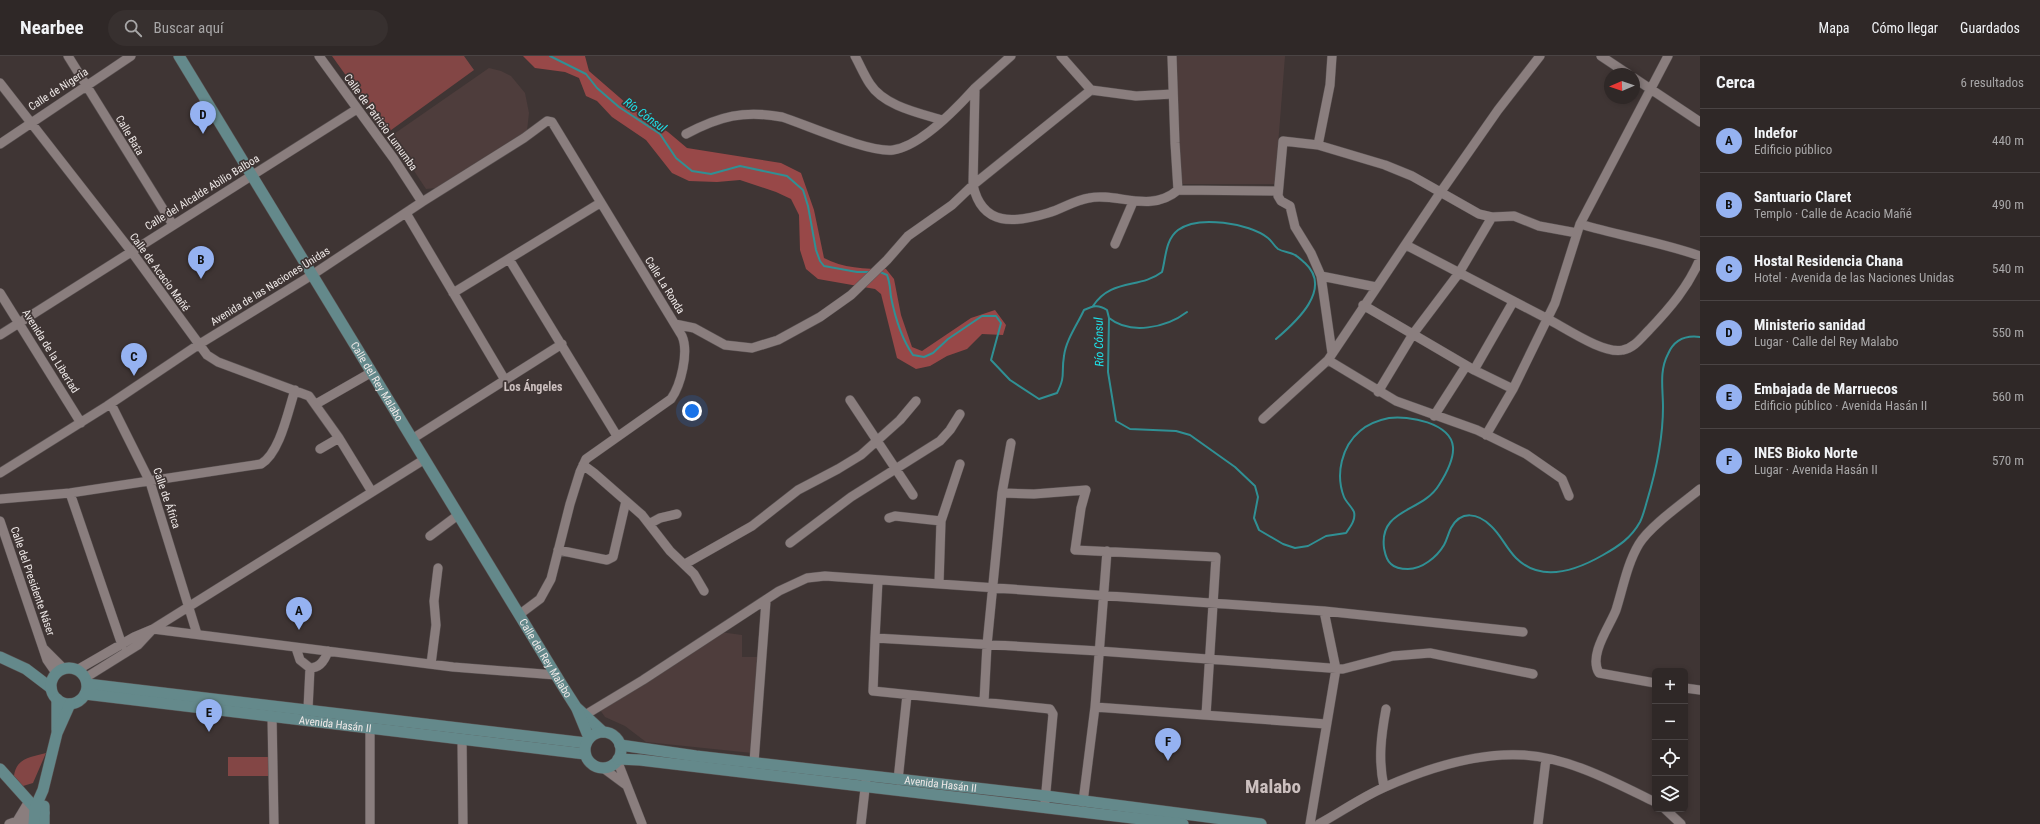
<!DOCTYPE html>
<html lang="es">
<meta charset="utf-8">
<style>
:root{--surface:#2f2827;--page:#37302f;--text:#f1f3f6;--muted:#a7a6a7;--line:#4a4444;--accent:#95b2f1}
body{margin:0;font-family:"Roboto Condensed",sans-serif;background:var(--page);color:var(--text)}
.controls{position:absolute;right:12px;bottom:12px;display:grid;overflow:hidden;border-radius:6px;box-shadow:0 2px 6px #0003}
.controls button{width:36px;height:36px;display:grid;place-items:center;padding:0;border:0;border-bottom:1px solid var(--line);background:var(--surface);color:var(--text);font:20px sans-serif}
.compass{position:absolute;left:1604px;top:12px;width:36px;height:36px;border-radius:50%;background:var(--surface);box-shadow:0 2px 6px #0003;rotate:268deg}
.you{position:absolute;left:692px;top:355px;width:14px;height:14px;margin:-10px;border:3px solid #fff;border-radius:50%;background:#1a73e8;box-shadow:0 0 0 6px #1a73e833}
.badge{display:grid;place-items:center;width:26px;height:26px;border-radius:50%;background:var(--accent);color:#111;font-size:13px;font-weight:700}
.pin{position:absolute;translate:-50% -33px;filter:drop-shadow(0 1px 2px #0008)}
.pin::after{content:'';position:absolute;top:21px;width:14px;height:12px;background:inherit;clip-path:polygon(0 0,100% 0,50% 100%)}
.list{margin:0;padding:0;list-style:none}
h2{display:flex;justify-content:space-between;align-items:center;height:52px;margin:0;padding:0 16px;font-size:17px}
h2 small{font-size:13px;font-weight:400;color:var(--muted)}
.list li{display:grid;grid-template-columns:26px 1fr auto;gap:12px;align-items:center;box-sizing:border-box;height:64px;padding:0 16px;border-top:1px solid var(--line)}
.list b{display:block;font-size:15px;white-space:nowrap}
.list p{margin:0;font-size:13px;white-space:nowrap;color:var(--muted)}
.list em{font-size:13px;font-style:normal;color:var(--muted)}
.icon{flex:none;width:22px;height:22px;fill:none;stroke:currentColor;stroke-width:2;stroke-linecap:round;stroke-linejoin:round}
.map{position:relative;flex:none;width:1700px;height:768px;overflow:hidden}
header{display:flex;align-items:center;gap:24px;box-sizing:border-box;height:56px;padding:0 20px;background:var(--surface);border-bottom:1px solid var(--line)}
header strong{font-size:19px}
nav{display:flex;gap:22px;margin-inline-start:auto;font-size:14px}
.search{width:280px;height:36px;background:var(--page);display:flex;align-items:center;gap:10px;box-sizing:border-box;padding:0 14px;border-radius:22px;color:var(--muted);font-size:15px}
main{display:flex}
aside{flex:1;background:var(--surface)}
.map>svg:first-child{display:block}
</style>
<header>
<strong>Nearbee</strong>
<div class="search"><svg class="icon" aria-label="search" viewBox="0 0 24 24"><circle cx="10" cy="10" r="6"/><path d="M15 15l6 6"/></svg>Buscar aquí</div>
<nav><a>Mapa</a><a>Cómo llegar</a><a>Guardados</a></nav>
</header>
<main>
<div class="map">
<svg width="1700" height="768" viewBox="0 0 1700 768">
<rect width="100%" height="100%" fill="#3f3534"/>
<path fill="#4e3d3c" d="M1177,0H1285L1275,128H1179Z
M489,12L501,15L511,20L525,37L529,57L527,75L436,132L426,133L391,80Z
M720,576L742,579V601H760L752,697L646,686L625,670L605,661L600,654Z"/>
<path fill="#834645" d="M332,0H464L474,14L387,77Z
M46,697L33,727L23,730L14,720C16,702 31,701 46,697Z
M228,701H269V720H228Z"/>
<path fill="#984848" d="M523,0H585L589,15L634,54L668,76L687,92L781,107L801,117L814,154L824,202C842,212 866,213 886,213L894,223L901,259L912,291L922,295L971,262L995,254L1006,269L1003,279L982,278L967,293L947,300L930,310L916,313L897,302L881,238L875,233L818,223L806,213L800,194L799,159L791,143L776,136L740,124L717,126L689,125L672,117L646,84L612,61L597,45L586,40L579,22L565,16L535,12Z"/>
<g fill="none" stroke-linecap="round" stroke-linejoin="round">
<path stroke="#309094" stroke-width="2" d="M550,0L586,18L597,32L619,51L660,78L676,102L692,115L711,118L740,110L787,120L803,134L808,150L816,194L820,205L824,210L857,216H870
M880,216L887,219C890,226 890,233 891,241C895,261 901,282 913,299L924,301L933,297L948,283L982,260H996L1001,267L991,304L1010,324L1039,343L1057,337C1066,319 1061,318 1064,300C1066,284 1077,269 1084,254C1093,250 1098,248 1107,254L1109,262L1108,316L1116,365L1130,373L1176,375L1190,379L1235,411L1255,430L1258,441L1254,462L1259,474L1283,488L1295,492L1308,490L1326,480L1346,477C1350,471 1356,464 1354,456C1352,451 1346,446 1344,441C1335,418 1342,390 1360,375C1368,368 1379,364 1389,362C1408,359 1451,367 1453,391C1454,404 1446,418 1439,429C1422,457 1379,452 1384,492C1385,497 1386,504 1391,508C1395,512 1402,513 1408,513C1422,513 1437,501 1444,489C1447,484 1448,478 1451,472C1461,454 1478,457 1491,470C1501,479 1506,492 1516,502C1541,527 1577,514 1603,499C1619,490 1631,482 1640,466C1643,460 1645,452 1647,445C1656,415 1663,383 1663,351C1663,333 1659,315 1668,298C1674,284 1685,279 1700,281
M1093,250C1111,222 1140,233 1162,216C1166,202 1165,184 1178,174C1198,159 1249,167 1268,182C1272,185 1274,190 1278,193C1283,196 1290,196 1295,199C1299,201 1302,205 1305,207C1333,233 1296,266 1276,283
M1109,262C1130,279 1166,272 1187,256"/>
<defs>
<path id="minor" d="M68,0L173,169
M319,0L394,103L422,146
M855,0C860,9 864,19 870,28C884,50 919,57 942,64
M1011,0L975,32L973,129C982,171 1015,167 1048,157C1062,153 1075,144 1089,142C1117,136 1150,158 1178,134L1278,135
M1061,0L1091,34L1136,40L1173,38
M1172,0L1175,87L1178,134
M1601,0L1628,18
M1634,22L1700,66
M0,27L131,195L207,299L218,306L309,340L339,382L372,436
M686,78C720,60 744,54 782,61C807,69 869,97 893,94C921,90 957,52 975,32
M0,88L131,0
M1318,89L1330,29L1332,0
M406,157L505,324
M1580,168C1620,180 1661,186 1700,200
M1115,188L1133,146
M1406,189C1453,214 1500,238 1546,262C1564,271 1604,299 1623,294C1634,292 1641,282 1649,274C1670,252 1688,231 1700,203
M509,203L617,380
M1321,220L1376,231
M0,237L81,367
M453,237L600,147
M1363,249L1474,314L1513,333
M675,268L694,272L725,289L752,292L778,284L820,261L851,239L887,204L908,180L952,149L973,129L1091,34
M0,279L357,53
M1332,297L1321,220L1311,197L1295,171L1290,150L1281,145L1278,140L1283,85L1318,89L1385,109L1412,120L1479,158L1492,161L1514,160L1539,170L1577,177
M1328,304L1396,345L1477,374L1526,398L1562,423L1569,440
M1474,314L1513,246
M1378,336L1413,278L1459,217L1492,161
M850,344L913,439
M111,348L150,426L197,578
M316,348L372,316
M1434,360L1466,310
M1263,363L1328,304L1440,137L1498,54L1540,0
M1486,379L1513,333L1555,247L1580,168L1668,0
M412,383L562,288
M320,393L339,382
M583,409L594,417L642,459L670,495L694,518L704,535
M0,417L107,350L198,289L312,219L422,146L524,82L547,65L552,66L682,280C689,296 681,329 671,343L586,403L580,416L570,448L551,523L540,543L520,558
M70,437L122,589
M1002,437L1034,438L1086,434L1081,452L1075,494L1216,501L1206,659
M0,443L70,437L261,408C280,397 288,355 295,334
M889,462L895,460L941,465
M0,465L47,604L56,617
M649,468L660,462L677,458
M430,480L458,459
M790,487L851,441L940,385L950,374L960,358
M558,494L607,504L613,501L626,445
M685,508L752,470L798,434L838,413L861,399L900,364L916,345
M878,524L875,582L1099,595L1343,613L1393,600L1430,597L1533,618
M939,527L941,465L960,408
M1324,555L1523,576
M153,573L453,611L556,619
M875,582L873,635L1050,653L1053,658L1045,746
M296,592L300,604L310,612C320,612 325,604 328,595
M44,593L64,613
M431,608L436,569L434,545L438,512
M77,614L134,581L153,573L425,403
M85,622L138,589L151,575
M1655,627L1599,617C1588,599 1610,570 1616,554C1623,532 1627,508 1639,488C1650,470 1683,447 1700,433
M1685,632L1700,634
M984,646L987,589L1002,437L1011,387
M1095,651L1326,668
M308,653L310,612
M585,659L643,624L779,535L807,522L825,520L1324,555L1336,613L1310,768
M272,660L274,768
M370,671V768
M462,683L463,768
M617,704L642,768
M754,706L766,545
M603,712L626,729
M898,724L907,639
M1384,731C1378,704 1381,680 1386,653
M1083,746L1095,651L1107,495
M1665,753L1681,768
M9,768L17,765L29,745
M25,768L28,750
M861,768L866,724
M1319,768C1341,756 1362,741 1385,731C1428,712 1477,696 1524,699C1570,702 1614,726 1655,746
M1538,768L1546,703"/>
<g id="major">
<path id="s1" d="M179,0L562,629L576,651L603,676"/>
<path d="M0,601L26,613L51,632"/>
<circle cx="69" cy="630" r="18"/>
<path d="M87,628L586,687"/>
<path id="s2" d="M85,638L585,698"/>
<path d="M57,643V674"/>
<path d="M577,653L589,682"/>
<circle cx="603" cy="694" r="18"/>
<path id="s3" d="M620,689L696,700L1046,740L1261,768"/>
<path d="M618,703L640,704L1183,768"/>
<path d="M0,713L35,752L44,757"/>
<path d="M44,750V768"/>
<path d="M34,768L35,752L43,734L57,677L70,648"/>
</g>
</defs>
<use href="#minor" stroke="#595151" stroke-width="10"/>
<use href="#major" stroke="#595151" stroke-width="12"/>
<use href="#minor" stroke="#8a7e7e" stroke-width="9"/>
<use href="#major" stroke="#64898b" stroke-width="11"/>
</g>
<g text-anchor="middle" stroke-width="3.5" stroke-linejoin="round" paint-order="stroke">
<g font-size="11" fill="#eee8e7" stroke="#3f3534">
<text transform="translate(58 33) rotate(-33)" y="4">Calle de Nigeria</text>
<text transform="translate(381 66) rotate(54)" y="4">Calle de Patricio Lumumba</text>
<text transform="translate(130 79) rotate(59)" y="4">Calle Bata</text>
<text transform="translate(202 136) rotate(-32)" y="4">Calle del Alcalde Abilio Balboa</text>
<text transform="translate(160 216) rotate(54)" y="4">Calle de Acacio Mañé</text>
<text transform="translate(665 229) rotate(58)" y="4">Calle La Ronda</text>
<text transform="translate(270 230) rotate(-32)" y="4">Avenida de las Naciones Unidas</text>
<text transform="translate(51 295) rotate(58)" y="4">Avenida de la Libertad</text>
<text dy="4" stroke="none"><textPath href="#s1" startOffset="381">Calle del Rey Malabo</textPath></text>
<text transform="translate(167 442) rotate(71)" y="4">Calle de África</text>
<text transform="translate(33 525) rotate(71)" y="4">Calle del Presidente Náser</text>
<text dy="4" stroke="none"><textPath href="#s1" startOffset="705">Calle del Rey Malabo</textPath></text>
<text dy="4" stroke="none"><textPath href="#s2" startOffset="252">Avenida Hasán II</textPath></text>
<text dy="4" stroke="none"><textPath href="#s3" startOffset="323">Avenida Hasán II</textPath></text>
</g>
<g font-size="12" font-style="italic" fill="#1de3eb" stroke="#3f3534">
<text transform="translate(645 59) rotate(36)" y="4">Río Cónsul</text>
<text transform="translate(1099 286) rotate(-91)" y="4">Río Cónsul</text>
</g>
<g font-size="12" font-weight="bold" fill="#ccc0bf" stroke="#3f3534">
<text x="533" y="335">Los Ángeles</text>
</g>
<g font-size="19" font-weight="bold" fill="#ccc0bf" stroke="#3f3534">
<text x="1273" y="737">Malabo</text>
</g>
</g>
</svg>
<div class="controls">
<button>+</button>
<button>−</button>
<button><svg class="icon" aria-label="locate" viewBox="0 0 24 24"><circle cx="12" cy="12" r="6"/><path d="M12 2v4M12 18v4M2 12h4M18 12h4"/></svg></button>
<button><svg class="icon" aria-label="layers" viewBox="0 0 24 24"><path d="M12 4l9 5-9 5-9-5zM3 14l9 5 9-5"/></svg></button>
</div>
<svg class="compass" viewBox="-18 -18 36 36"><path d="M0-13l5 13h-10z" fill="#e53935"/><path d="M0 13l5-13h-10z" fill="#a7a6a7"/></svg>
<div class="you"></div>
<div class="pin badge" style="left:299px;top:574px">A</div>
<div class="pin badge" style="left:201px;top:223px">B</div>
<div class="pin badge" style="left:134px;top:320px">C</div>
<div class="pin badge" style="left:203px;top:78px">D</div>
<div class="pin badge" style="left:209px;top:676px">E</div>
<div class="pin badge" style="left:1168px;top:705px">F</div>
</div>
<aside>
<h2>Cerca<small>6 resultados</small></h2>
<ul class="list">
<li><span class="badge">A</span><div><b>Indefor</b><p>Edificio público</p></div><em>440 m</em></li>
<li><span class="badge">B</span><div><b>Santuario Claret</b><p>Templo · Calle de Acacio Mañé</p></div><em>490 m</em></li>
<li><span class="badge">C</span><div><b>Hostal Residencia Chana</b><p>Hotel · Avenida de las Naciones Unidas</p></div><em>540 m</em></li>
<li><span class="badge">D</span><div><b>Ministerio sanidad</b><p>Lugar · Calle del Rey Malabo</p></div><em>550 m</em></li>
<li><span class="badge">E</span><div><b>Embajada de Marruecos</b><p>Edificio público · Avenida Hasán II</p></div><em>560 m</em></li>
<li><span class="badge">F</span><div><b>INES Bioko Norte</b><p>Lugar · Avenida Hasán II</p></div><em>570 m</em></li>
</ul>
</aside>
</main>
